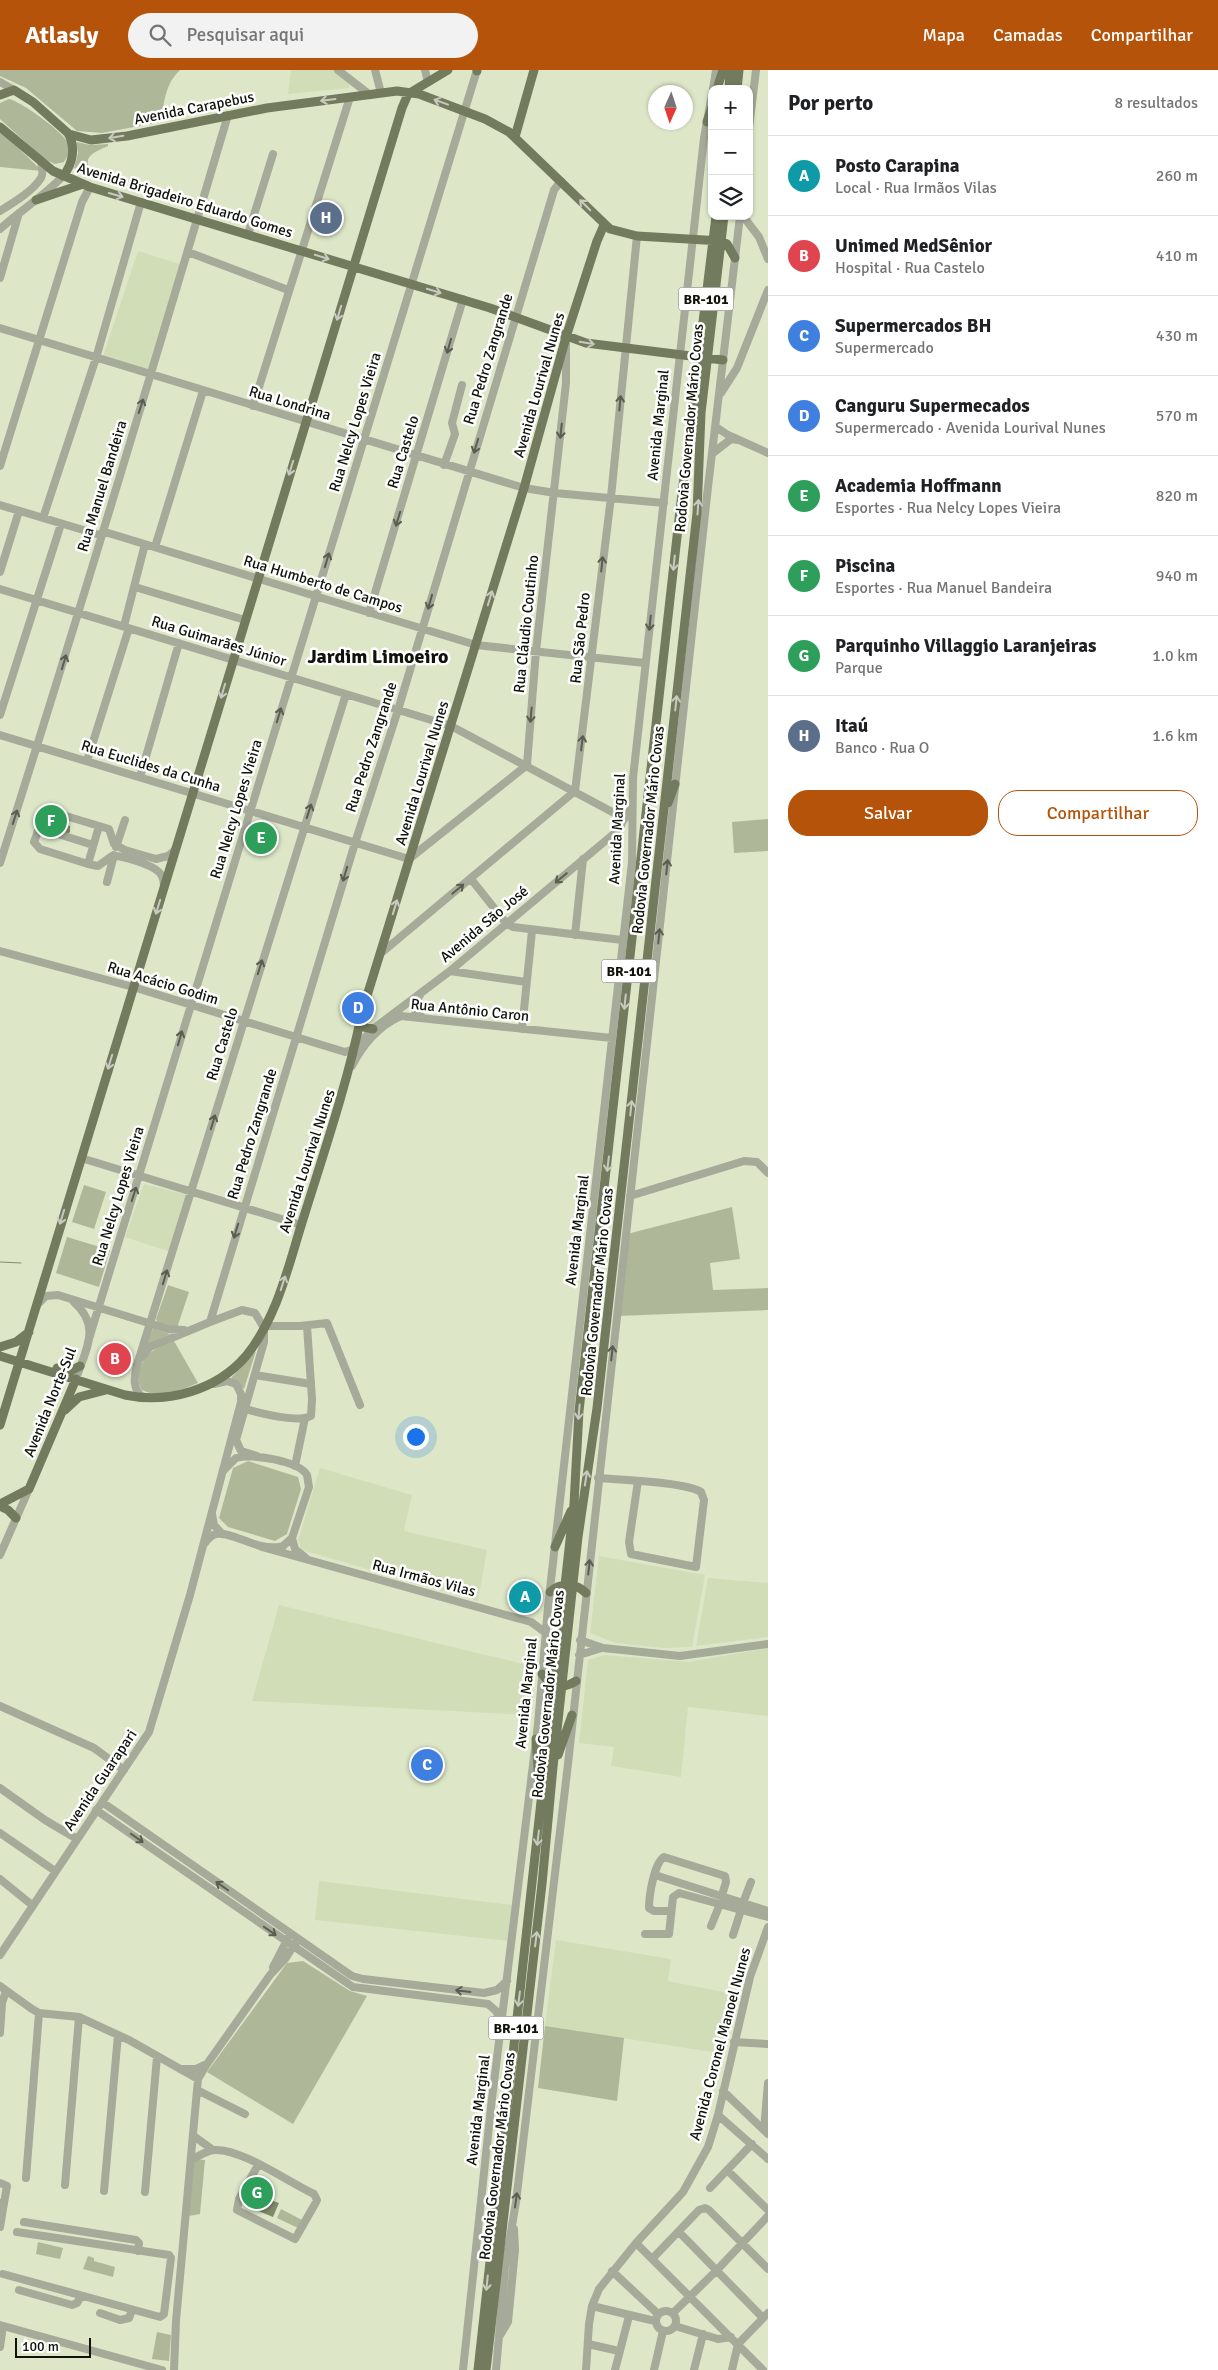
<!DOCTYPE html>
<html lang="pt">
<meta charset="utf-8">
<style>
:root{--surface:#fff;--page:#f2f2f2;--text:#202124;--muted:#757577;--line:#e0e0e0;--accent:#b45309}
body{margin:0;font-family:Signika,sans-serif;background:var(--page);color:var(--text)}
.controls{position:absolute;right:15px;top:15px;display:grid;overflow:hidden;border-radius:10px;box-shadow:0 1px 4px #0004}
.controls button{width:45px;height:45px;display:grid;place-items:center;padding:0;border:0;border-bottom:1px solid var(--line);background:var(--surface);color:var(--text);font:25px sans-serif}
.compass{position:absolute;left:648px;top:15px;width:45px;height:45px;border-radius:50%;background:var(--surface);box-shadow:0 1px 4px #0004;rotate:183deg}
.scale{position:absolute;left:15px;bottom:12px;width:76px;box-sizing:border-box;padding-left:5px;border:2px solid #101309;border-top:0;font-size:14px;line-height:18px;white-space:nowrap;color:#101309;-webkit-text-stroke:4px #fff;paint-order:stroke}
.you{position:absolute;left:415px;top:1366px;width:18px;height:18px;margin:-12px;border:4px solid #fff;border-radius:50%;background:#1a73e8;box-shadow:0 0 0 8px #1a73e833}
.badge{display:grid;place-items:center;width:32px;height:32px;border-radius:50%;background:var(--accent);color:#fff;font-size:16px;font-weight:700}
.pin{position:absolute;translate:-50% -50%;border:2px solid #fff;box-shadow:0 1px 5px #0006}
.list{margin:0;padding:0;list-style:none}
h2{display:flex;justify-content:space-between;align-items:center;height:65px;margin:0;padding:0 20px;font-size:21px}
h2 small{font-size:16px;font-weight:400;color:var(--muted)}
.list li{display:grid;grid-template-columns:32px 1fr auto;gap:15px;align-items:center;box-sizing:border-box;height:80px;padding:0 20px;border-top:1px solid var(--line)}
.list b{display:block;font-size:19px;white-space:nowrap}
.list p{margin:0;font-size:16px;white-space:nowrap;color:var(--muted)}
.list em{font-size:16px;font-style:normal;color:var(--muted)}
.actions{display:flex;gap:10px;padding:15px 20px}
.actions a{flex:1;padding:11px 0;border:1px solid var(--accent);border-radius:20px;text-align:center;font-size:18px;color:var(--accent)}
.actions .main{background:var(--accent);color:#fff}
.icon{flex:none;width:28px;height:28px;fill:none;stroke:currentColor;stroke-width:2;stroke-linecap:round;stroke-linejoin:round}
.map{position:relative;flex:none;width:768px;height:2300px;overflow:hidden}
header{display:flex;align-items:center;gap:30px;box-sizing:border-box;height:70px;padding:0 25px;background:var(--accent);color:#fff}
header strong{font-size:24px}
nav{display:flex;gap:28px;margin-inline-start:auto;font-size:18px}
.search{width:350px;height:45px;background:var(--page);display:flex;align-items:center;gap:12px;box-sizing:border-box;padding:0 18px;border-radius:28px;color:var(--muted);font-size:19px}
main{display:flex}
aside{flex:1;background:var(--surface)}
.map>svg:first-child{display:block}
</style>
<header>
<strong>Atlasly</strong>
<div class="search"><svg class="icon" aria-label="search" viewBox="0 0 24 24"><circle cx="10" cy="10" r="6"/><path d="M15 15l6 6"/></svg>Pesquisar aqui</div>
<nav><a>Mapa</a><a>Camadas</a><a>Compartilhar</a></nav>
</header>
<main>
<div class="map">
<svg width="768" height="2300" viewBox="0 0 768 2300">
<rect width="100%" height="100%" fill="#dde7c8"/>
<path fill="#d1ddb7" d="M291,0H335L350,12L349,18L288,24Z
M138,181L183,195L149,301L102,289Z
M144,1114L188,1125L170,1182L125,1167Z
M320,1398L412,1425L404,1461L487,1480L478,1531L302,1480L298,1470Z
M599,1486L705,1505L692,1577L664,1578L616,1573L590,1563Z
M708,1508L768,1513V1567L696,1576Z
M279,1535L536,1597L531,1645L252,1631Z
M768,1578V1646L688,1637L681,1707L611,1696L614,1677L579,1673L588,1590L605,1585L688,1592Z
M319,1811L513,1835L509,1871L315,1850Z
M556,1870L671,1889L668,1911L739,1925L725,1984L545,1956Z"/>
<path fill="#aeb899" d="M0,0H180C165,14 164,33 161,52L102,63L77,61L26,18L0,6Z
M9,29C22,32 63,62 68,73C71,80 68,86 64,92L55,94L44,89L0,49V33Z
M0,60L42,101L0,97Z
M76,72L91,75L108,74V76C92,83 79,88 95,106L74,98L78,83Z
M768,749V781L734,783L732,752Z
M84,1115L106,1122L94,1159L72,1152Z
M732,1137L740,1189L710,1193L713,1220L768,1218V1240L618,1246L627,1164Z
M67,1167L110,1180L99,1217L56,1203Z
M168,1215L189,1222L177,1258L158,1253L156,1249Z
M153,1258L170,1264L146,1276Z
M174,1271L198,1313C181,1320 160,1329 142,1320C135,1311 139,1292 149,1284C155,1278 166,1275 174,1271Z
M256,1281L244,1319L231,1308Z
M248,1391L298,1407L301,1419L287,1464L275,1471L228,1457L219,1448L233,1398Z
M303,1891L350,1921L367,1926L293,2054L207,2002L287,1893Z
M545,1956L624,1968L617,2031L538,2018Z
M194,2089L205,2090L200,2144L189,2146Z
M281,2139L302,2150L298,2158L277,2148Z
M38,2172L63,2178L60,2189L36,2184Z
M88,2186L94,2188V2191L115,2197L113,2207L83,2199Z
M157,2262L171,2265L169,2291L152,2289Z"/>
<path fill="#818c67" d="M46,747L70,756V762L68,764L42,756Z
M262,2127L279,2133L273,2147L256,2140Z"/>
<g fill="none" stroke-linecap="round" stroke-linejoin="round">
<path stroke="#818c67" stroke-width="1" d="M0,1192L21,1193"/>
<path stroke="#a5aa99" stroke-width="8" d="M338,0L370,25
M375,0L381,23
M425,0L428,12
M0,12L14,20
M713,19L716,0
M749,58L756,0
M0,141C13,133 33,121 41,108C44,103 42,97 41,92
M743,146L759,167L768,189
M0,159C21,140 44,126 63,106
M248,164L273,84
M188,182L288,220
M0,208L19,143
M0,258L524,418L555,423L664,433
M721,323L737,298L768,220
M253,336L350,27
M716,357L728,365L768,383
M713,383L731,369L738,370
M444,395L455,364L452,353L462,315
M0,396L82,132L90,117
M0,435L100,465L105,462L476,575L645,593
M43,448L96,288L141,132
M155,477L203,321
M0,502L19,441
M135,517L245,550
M0,519L451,656L616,744L621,756
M369,543L463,229
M124,556L145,474
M0,645L61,454
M0,665L409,789L527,695L536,581L566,313V272
M87,691L129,558
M140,707L179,573
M39,758L93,775
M116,777L125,750
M0,793C79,545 154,295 228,45
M88,794L40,779L34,772L46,740L99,756
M471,809L506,853L513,857L622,870
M107,812L114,785
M164,817C164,812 163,806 159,802C152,795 122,785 112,786L98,796L88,794L99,756L109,759L114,774L125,780L156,789L168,786L175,780
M575,865L583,789
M0,881L133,917L345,982L354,979L373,959L450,901L616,762L630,740
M380,884L575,721L611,427L637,166
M450,901L526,912
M420,925L416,931L415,941L422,947
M522,959L532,861
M352,996C362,976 379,955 401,946L612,968
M81,1088L301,1155
M630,1126L744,1091L757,1092L768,1103
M73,1231C102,1257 86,1278 76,1309
M37,1235L46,1226L58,1225L168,1259L184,1260
M210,1252L355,773L398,640L554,120L561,111
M266,1256H300L327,1253L360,1335
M88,1272L477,0
M142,1287L150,1277L210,1252L242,1240L255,1243L264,1258V1272L236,1370L241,1381L257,1386
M255,1305L311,1314
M143,1328C132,1318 134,1308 137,1295L346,624
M245,1339C261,1343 296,1353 311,1346L312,1329L307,1256
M295,1396L305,1348
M598,1408C620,1410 685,1412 701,1422L704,1430L696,1497L631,1484L629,1472L638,1411
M212,1444L214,1455L222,1464
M292,1468L295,1479L306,1488
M204,1474C207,1470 211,1465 216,1464C234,1461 258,1483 283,1476L292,1468L309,1417L307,1405C299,1391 251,1383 236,1388L223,1401
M262,1477L531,1552L546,1563
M0,1485L29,1419
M580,1570L603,1578L680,1586L768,1574
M579,1585L602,1578
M0,1636L94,1678L124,1700
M0,1718L45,1750L77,1769
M102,1732L352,1906L363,1909L484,1923L497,1920L507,1911
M96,1740L353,1917L488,1934L496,1941L502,1952
M0,1763L55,1801
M655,1805L768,1841
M0,1809L32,1835
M743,1833L751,1812
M741,1840L768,1847
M671,1841H654L649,1838C649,1826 654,1793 664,1787L725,1806L726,1812L722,1825
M711,1856L720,1834
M645,1864H669L673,1827L679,1823L741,1840L733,1865
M0,1885L149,1662L190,1525L241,1332V1324L236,1314L227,1311L214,1314
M273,1897L288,1868
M0,1916L32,1939L39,1943L79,1947L129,1970L198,2009
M0,1963L2,1933L6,1921
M734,1972L768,1974
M180,1999H196L207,1994
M197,2020L245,2044
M723,2021L768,2064
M718,2045L768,2089
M764,2060L768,2013
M195,2067L213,2080
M192,2089C199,2086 206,2081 214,2080C241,2078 288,2112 314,2124L317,2130L315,2134L295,2169L237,2140L239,2129L258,2095
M727,2100L768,2140
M26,2108L39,1943
M0,2113L7,2116L4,2133
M65,2115L79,1947
M710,2118L752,2074
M104,2121L118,1965
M145,2122L157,1987
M0,2133H4L0,2157
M24,2152L136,2170L139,2173L138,2181
M679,2162L763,2248
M636,2173L763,2300
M652,2189L699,2140L705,2138L709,2140L768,2199
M612,2201L658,2244
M3,2204L160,2247L164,2244L171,2188L169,2185L17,2162
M19,2220L72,2235L77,2233L81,2226
M592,2236L655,2251
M656 2251a10 10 0 1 1 20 0a10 10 0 1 1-20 0Z
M100,2243L120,2250L129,2248L132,2240
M673,2243L717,2200L768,2146
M0,2255L162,2300
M675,2256L718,2269L731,2267
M499,2267L508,2252L515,2180L514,2159
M588,2274L619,2281
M0,2277L3,2256
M174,2300L176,2251L198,2009L207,1994L270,1905L285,1889L296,1872
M463,2300L491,2037L538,1654L548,1537L632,792L633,708L704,68L712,24
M496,2300L505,2197L516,2132L568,1694L708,417L740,146
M586,2300L589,2254L592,2236L599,2219L636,2173L683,2122L708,2077L718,2045L750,1907L768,1857
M615,2300L629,2246
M654,2300L663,2261
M694,2300L703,2264
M732,2300L738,2274L768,2243"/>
<path stroke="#727b5d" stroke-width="9" d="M477,1V0
M717,19L723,0
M729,19L730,0
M737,19L739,0
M0,25L14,20L33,32L69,64L91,70L127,66L267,38L397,21L419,24L485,49L509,62L610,159L637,166L721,171L727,174L735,188
M707,52L712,37
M0,57L53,101L90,117L490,238L586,273L723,290
M515,67L534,0
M63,106C73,94 76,77 68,63
M36,130L83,114
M668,733L675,714
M362,947L364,957L373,959
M0,1277L16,1272L29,1262
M0,1286L125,1325C168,1334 217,1320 246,1286C279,1245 289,1192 305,1143C326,1076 348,1011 362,942L524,418L566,267L597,171L604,155
M57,1298L70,1301L80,1296
M65,1340L79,1327L106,1320
M0,1355L402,38L408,24L448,0
M0,1434L29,1419L76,1309
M0,1436L8,1440L16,1448
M555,1477L571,1441
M550,1522C561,1512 576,1513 586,1523
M542,1604C551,1616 562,1620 576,1611
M536,1669L539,1714
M558,1685L572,1645
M478,2300L574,1434L579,1341L680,440L716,146
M486,2300L542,1814L553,1697L578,1467L597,1338L697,443L701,343L724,146"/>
</g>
<defs><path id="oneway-shaft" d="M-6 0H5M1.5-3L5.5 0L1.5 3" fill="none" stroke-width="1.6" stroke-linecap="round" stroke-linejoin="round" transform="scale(1.25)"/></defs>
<g stroke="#c7cabe">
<use href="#oneway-shaft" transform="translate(328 30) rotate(173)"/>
<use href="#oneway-shaft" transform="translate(441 32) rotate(-160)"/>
<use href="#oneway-shaft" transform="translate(116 67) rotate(170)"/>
<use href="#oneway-shaft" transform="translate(116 125) rotate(16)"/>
<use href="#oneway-shaft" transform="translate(585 135) rotate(-135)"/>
<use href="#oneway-shaft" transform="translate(322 187) rotate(17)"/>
<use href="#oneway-shaft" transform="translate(434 221) rotate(17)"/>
<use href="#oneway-shaft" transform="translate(339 243) rotate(107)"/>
<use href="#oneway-shaft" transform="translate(587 273) rotate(10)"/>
<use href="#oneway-shaft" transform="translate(291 398) rotate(107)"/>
<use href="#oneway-shaft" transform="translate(698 437) rotate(-86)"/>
<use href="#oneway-shaft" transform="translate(674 493) rotate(96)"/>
<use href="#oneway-shaft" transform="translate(490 528) rotate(-73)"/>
<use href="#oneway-shaft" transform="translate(223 621) rotate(107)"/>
<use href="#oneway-shaft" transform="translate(676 633) rotate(-84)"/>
<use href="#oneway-shaft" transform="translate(158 837) rotate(107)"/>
<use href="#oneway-shaft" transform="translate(395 837) rotate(-73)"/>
<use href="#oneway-shaft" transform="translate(625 932) rotate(96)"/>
<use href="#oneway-shaft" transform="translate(110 992) rotate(107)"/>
<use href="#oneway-shaft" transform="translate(631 1038) rotate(-84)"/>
<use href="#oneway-shaft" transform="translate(608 1094) rotate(97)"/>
<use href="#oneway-shaft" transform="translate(62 1147) rotate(107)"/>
<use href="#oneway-shaft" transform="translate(283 1213) rotate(-72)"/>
<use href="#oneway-shaft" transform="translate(579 1342) rotate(95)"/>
<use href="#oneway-shaft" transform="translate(586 1408) rotate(-81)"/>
<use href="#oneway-shaft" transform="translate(538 1768) rotate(97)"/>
<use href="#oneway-shaft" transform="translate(536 1869) rotate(-83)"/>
<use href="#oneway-shaft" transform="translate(519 1929) rotate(97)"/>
<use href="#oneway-shaft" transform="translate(487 2213) rotate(96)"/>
</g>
<g stroke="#5a5e51">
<use href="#oneway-shaft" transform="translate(449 276) rotate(106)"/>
<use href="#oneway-shaft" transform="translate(620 333) rotate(-85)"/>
<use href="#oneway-shaft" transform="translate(141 336) rotate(-72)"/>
<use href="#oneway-shaft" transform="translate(561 361) rotate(96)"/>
<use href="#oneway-shaft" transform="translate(476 376) rotate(107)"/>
<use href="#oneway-shaft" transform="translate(398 449) rotate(107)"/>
<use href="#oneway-shaft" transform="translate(327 490) rotate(-73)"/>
<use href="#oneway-shaft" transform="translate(602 494) rotate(-84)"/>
<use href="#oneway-shaft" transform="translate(430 532) rotate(106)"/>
<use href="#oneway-shaft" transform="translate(650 553) rotate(96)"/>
<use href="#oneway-shaft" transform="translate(64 592) rotate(-73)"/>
<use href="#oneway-shaft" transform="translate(279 645) rotate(-73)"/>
<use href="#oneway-shaft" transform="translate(531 645) rotate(95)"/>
<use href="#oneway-shaft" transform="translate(582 673) rotate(-83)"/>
<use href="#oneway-shaft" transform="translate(309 741) rotate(-72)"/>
<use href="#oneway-shaft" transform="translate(15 747) rotate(-72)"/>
<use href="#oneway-shaft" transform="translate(667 797) rotate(-84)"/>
<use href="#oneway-shaft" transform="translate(345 804) rotate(107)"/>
<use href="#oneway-shaft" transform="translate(561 808) rotate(140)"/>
<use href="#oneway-shaft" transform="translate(458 819) rotate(-40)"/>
<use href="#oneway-shaft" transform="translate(659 866) rotate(-84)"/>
<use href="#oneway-shaft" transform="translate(260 897) rotate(-73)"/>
<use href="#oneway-shaft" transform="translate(180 968) rotate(-74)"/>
<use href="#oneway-shaft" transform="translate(213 1052) rotate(-73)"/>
<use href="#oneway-shaft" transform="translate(134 1124) rotate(-72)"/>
<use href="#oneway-shaft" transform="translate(236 1161) rotate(107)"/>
<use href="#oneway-shaft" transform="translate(165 1207) rotate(-73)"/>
<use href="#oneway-shaft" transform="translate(612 1283) rotate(-84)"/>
<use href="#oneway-shaft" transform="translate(589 1497) rotate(-84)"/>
<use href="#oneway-shaft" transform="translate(137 1768) rotate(35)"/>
<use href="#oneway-shaft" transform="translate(222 1816) rotate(-145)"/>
<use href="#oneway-shaft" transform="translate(270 1861) rotate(35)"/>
<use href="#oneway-shaft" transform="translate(463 1921) rotate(-173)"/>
<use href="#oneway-shaft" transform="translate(516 2130) rotate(-82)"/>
</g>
<g text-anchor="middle" stroke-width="5" stroke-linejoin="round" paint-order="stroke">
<g fill="#fff" stroke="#585a53" stroke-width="1">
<rect x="678.5" y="217.5" width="55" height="23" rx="4"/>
<rect x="601.5" y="889.5" width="55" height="23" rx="4"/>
<rect x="488.5" y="1946.5" width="55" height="23" rx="4"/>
</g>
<g font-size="14" font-weight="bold" fill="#101309">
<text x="706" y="234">BR-101</text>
<text x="629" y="906">BR-101</text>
<text x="516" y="1963">BR-101</text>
</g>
<g font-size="15" fill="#101309" stroke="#fff">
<text transform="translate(194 38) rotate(-11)" y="5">Avenida Carapebus</text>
<text transform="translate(185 130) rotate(17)" y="5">Avenida Brigadeiro Eduardo Gomes</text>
<text transform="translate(488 289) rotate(-73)" y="5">Rua Pedro Zangrande</text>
<text transform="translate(539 315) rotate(-74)" y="5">Avenida Lourival Nunes</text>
<text transform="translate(290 333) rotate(17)" y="5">Rua Londrina</text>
<text transform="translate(355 352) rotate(-73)" y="5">Rua Nelcy Lopes Vieira</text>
<text transform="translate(658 355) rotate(-84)" y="5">Avenida Marginal</text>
<text transform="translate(689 358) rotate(-85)" y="5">Rodovia Governador Mário Covas</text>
<text transform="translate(403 382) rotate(-73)" y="5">Rua Castelo</text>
<text transform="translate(102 416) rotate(-73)" y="5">Rua Manuel Bandeira</text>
<text transform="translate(323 514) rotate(17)" y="5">Rua Humberto de Campos</text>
<text transform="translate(526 554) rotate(-84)" y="5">Rua Cláudio Coutinho</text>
<text transform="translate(580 568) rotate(-84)" y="5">Rua São Pedro</text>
<text transform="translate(219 571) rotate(17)" y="5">Rua Guimarães Júnior</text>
<text transform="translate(371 677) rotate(-72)" y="5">Rua Pedro Zangrande</text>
<text transform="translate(151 696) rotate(17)" y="5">Rua Euclides da Cunha</text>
<text transform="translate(422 703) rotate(-73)" y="5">Avenida Lourival Nunes</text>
<text transform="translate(236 739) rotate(-73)" y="5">Rua Nelcy Lopes Vieira</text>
<text transform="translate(617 759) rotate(-87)" y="5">Avenida Marginal</text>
<text transform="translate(648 760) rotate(-84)" y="5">Rodovia Governador Mário Covas</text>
<text transform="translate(484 854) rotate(-40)" y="5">Avenida São José</text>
<text transform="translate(163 913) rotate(17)" y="5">Rua Acácio Godim</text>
<text transform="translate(470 940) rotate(6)" y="5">Rua Antônio Caron</text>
<text transform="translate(222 974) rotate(-73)" y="5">Rua Castelo</text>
<text transform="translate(252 1064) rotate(-73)" y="5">Rua Pedro Zangrande</text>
<text transform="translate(307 1091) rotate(-72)" y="5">Avenida Lourival Nunes</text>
<text transform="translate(118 1126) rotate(-73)" y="5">Rua Nelcy Lopes Vieira</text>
<text transform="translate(577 1160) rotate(-83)" y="5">Avenida Marginal</text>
<text transform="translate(597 1222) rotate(-84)" y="5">Rodovia Governador Mário Covas</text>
<text transform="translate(50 1332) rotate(-68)" y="5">Avenida Norte-Sul</text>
<text transform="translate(424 1508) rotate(15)" y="5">Rua Irmãos Vilas</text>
<text transform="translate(526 1623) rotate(-84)" y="5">Avenida Marginal</text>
<text transform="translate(548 1624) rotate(-84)" y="5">Rodovia Governador Mário Covas</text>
<text transform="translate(100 1710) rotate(-56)" y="5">Avenida Guarapari</text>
<text transform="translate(720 1974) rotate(-75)" y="5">Avenida Coronel Manoel Nunes</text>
<text transform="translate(478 2040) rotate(-83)" y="5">Avenida Marginal</text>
<text transform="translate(497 2086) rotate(-83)" y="5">Rodovia Governador Mário Covas</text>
</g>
<g font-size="20" font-weight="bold" fill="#101309" stroke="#fff">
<text x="378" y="593">Jardim Limoeiro</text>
</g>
</g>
</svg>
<div class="controls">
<button>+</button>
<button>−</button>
<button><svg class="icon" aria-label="layers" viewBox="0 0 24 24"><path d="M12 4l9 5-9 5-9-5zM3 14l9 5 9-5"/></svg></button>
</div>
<svg class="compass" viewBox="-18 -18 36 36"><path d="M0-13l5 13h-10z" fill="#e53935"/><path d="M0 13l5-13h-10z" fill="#757577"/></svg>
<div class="scale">100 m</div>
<div class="you"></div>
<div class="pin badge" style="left:525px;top:1527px;background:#0f9aa8">A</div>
<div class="pin badge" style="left:115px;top:1289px;background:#e0444e">B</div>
<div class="pin badge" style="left:427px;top:1695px;background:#3f7fe0">C</div>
<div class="pin badge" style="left:358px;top:938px;background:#3f7fe0">D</div>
<div class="pin badge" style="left:261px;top:768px;background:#2e9e5b">E</div>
<div class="pin badge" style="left:51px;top:751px;background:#2e9e5b">F</div>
<div class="pin badge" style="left:257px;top:2123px;background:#2e9e5b">G</div>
<div class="pin badge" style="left:326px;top:148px;background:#5c6f8a">H</div>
</div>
<aside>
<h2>Por perto<small>8 resultados</small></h2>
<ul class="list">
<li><span class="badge" style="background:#0f9aa8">A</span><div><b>Posto Carapina</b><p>Local · Rua Irmãos Vilas</p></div><em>260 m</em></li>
<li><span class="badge" style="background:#e0444e">B</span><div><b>Unimed MedSênior</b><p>Hospital · Rua Castelo</p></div><em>410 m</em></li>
<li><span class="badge" style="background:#3f7fe0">C</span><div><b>Supermercados BH</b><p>Supermercado</p></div><em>430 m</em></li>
<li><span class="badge" style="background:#3f7fe0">D</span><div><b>Canguru Supermecados</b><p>Supermercado · Avenida Lourival Nunes</p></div><em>570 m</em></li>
<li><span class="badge" style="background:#2e9e5b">E</span><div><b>Academia Hoffmann</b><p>Esportes · Rua Nelcy Lopes Vieira</p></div><em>820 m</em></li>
<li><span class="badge" style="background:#2e9e5b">F</span><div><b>Piscina</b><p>Esportes · Rua Manuel Bandeira</p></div><em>940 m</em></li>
<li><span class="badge" style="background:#2e9e5b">G</span><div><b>Parquinho Villaggio Laranjeiras</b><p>Parque</p></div><em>1.0 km</em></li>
<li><span class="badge" style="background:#5c6f8a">H</span><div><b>Itaú</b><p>Banco · Rua O</p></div><em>1.6 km</em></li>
</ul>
<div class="actions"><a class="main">Salvar</a><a>Compartilhar</a></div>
</aside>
</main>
